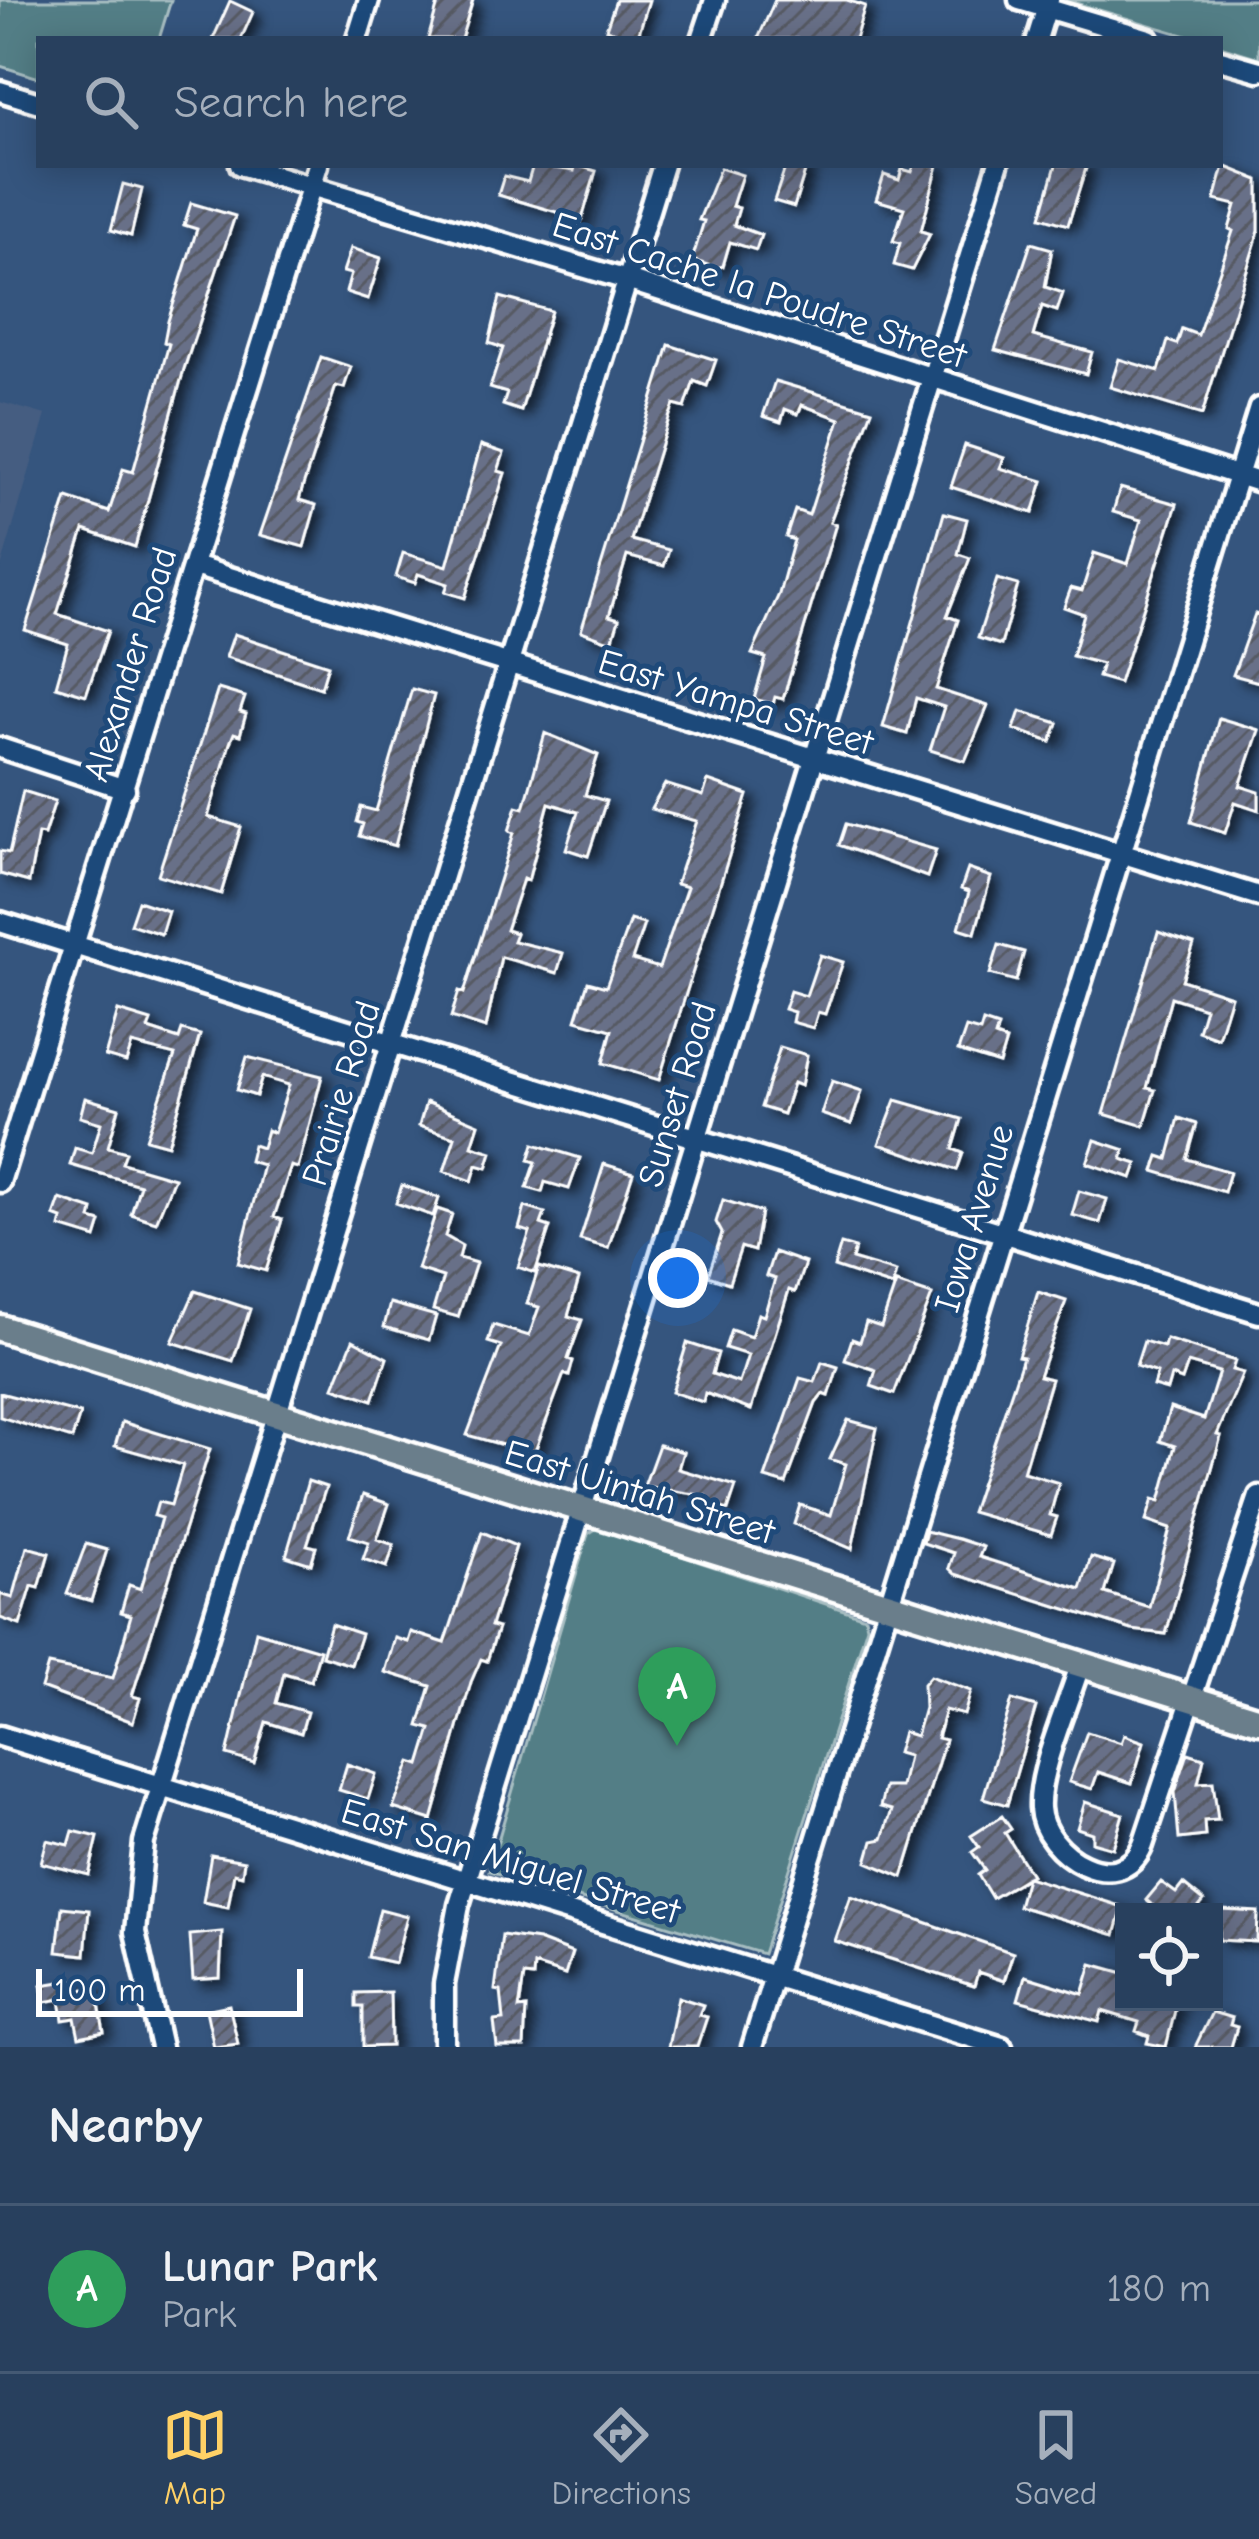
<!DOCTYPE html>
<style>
:root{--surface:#28405e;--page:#304764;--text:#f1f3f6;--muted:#a5afbc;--line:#445973;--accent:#ffd166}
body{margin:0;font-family:"Comic Neue",sans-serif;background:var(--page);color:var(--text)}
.controls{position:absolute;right:36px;bottom:36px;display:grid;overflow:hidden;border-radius:0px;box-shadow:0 6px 30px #0003}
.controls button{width:108px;height:108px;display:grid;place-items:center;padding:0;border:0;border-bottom:3px solid var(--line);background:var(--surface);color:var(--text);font:60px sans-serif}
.scale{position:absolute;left:36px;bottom:30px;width:267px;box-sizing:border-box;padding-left:12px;border:6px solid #fff;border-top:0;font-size:33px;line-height:42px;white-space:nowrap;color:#fff;-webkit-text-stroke:9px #1f4a7a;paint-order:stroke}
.you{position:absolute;left:678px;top:1278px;width:42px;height:42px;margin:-30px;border:9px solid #fff;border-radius:50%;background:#1a73e8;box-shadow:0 0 0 18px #1a73e833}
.badge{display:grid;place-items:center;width:78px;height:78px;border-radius:50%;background:var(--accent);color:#fff;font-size:39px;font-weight:700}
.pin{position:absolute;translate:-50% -99px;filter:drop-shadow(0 3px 6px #0008)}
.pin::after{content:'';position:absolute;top:63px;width:42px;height:36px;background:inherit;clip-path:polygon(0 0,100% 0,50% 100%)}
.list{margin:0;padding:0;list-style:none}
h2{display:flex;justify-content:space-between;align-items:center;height:156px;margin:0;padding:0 48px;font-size:51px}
h2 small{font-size:39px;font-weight:400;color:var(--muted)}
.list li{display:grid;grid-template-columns:78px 1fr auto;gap:36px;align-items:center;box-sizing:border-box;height:168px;padding:0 48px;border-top:3px solid var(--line)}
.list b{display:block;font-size:45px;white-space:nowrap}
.list p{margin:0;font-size:39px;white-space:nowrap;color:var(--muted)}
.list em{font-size:39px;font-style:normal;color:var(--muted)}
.icon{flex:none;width:66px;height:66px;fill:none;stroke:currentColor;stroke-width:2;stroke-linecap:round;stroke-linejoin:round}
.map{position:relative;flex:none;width:1259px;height:2047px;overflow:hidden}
.search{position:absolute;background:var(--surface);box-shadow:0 6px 30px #0003;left:36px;right:36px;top:36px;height:132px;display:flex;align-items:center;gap:30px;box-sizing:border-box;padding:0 42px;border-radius:0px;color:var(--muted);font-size:45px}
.sheet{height:324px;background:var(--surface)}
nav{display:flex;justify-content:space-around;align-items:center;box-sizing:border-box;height:168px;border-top:3px solid var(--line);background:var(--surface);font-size:33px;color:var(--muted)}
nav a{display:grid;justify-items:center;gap:6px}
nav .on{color:var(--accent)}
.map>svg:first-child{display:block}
</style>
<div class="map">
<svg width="1259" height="2047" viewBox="0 0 1259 2047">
<defs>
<pattern id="building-hatch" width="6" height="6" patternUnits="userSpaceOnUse" patternTransform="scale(3)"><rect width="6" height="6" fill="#676f88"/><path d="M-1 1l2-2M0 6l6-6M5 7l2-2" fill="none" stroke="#575a64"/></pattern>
<filter id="shadow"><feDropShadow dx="8" dy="5" stdDeviation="6" flood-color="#0009"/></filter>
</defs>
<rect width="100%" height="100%" fill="#35557e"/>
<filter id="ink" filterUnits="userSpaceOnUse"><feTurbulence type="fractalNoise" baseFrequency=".00833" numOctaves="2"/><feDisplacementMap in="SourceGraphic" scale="24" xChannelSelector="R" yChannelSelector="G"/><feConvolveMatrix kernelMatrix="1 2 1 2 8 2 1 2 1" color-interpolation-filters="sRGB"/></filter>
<g filter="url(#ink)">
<path fill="#445d81" d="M0,402L46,415L0,571Z"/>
<path fill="#527e86" stroke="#a8bec2" stroke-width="3" d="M0,0H171L159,39H39V78L0,66Z
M1065,0H1259V58L1220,46V39H1197Z
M597,1528L865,1617L867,1626L763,1954L489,1871L588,1534Z"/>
<path fill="url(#building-hatch)" stroke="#fff" stroke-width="3" filter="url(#shadow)" d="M439,0H473L461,39H428Z
M616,0H649L637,39L606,29Z
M775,0H847L865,6L855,39H758Z
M230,1L253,12L241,39H213Z
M533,165L574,171L575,165L596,171L580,226L558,220L560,213L498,195L504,176L528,182Z
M786,165H807L794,207L774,201Z
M914,165H938L921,231L930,234L912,270L894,265L900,243L893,241L904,208L876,200L884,175L899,180L902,169L912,172Z
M1056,165H1087L1068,225L1041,217Z
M1224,166L1259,180V231L1202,415L1110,387L1119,359L1159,371L1168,341L1177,344L1182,329L1198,335L1233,231L1229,229L1236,205L1215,200Z
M720,168L742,175L732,206L739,208L734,225L761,235L756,250L730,242L723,266L717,268L692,260L704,221L699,220Z
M123,184L142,189L131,236L111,230Z
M191,203L235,216L184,369L135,547L84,530L57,614L108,631L86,695L56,686L68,644L25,630L67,498L109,512L123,469L133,472L169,344L164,342L168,321L197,229L184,225Z
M1031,243L1052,249L1045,287L1063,293L1057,311L1042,306L1033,336L1092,352L1086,374L995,350Z
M351,248L381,258L368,299L346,292L351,274L343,272Z
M500,297L551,311L521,411L503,405L507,393L490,388L503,348L489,343Z
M669,345L716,360L707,386L694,381L685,408L674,405L670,415L631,540L669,550L664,566L627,556L609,616L619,619L612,642L581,631Z
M321,357L351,367L344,388L336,386L303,486L299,500L316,505L304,547L260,535Z
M775,381L872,410L830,522L836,524L783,699L775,697L773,704L754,699L766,658L752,654L779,594L794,540L786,537L795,510L809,515L840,419L802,405L798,414L785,409L781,422L763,416Z
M481,445L504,453L498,471L505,473L465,598L445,592L448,584L418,574L415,583L396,577L403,553L447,566Z
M965,445L1004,458L1000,468L1043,481L1033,513L951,487Z
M1120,488L1177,504L1119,683L1098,677L1102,664L1072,656L1084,614L1064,607L1071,588L1082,591L1094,553L1128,564L1141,520L1113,512Z
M944,513L967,519L958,554L970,558L947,616L958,620L936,689L988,706L965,761L930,750L944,707L916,698L907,734L883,727Z
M997,579L1018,585L1001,645L978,638Z
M1255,614L1259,615V682L1233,675Z
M234,634L328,665L321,688L226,657Z
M218,689L245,697L240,712L246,714L240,735L234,733L230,743L208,817L241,827L221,894L158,875Z
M412,689L434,695L395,846L359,836L363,824L357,822L361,807L376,811Z
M1020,711L1058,723L1051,742L1014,729Z
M1219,718L1259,730L1240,786L1259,792V810L1235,802L1225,833L1191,822Z
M545,733L598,755L585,795L606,801L588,856L566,849L578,812L549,803L528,881L523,879L506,930L516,933L513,941L563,953L557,973L501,957L486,1028L451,1017L459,991L464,993L514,833L509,831L517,806L524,808Z
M708,781L748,795L659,1080L603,1063L612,1030L576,1020L588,982L606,987L630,920L644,924L632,960L659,968L687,887L676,884L697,821L651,809L665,784L703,796Z
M23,791L55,801L44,835L38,834L29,882L0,874V851L9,853Z
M846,824L936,850L927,877L839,845Z
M968,869L991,877L975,933L959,928L969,892L961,889Z
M138,901L168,911L161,934L130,924Z
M1158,932L1194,944L1182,980L1231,996L1218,1038L1198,1031L1205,1008L1171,997L1147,1088L1155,1090L1144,1126L1104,1114Z
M999,945L1024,952L1016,981L990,974Z
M820,955L843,962L825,1014L818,1012L813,1028L792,1022L794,1012L784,1009L790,991L806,996Z
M118,1011L151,1021L148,1029L179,1039L182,1030L200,1035L168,1145L146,1139L175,1055L132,1044L126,1062L105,1056Z
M983,1022L998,1027L995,1037L1006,1041L999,1064L958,1051L966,1028L980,1032Z
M780,1047L807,1055L801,1086L793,1083L783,1114L761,1107Z
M247,1057L322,1076L298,1168L291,1166L274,1217L282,1220L266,1271L238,1263L263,1165L249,1161L253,1145L262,1148L267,1130L274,1133L289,1085L262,1077L256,1096L237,1090Z
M832,1081L862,1091L851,1124L821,1114Z
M85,1098L119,1108L108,1147L126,1152L122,1163L174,1178L156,1222L131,1214L140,1185L70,1165L75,1148L92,1153L101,1123L80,1117Z
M896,1100L962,1119L953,1149L963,1153L957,1170L879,1144Z
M426,1102L479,1124L472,1146L492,1152L487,1168L477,1165L472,1181L444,1171L455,1137L419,1126Z
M1179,1118L1197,1124L1187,1159L1230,1172L1224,1192L1154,1171L1159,1156L1168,1159Z
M1095,1140L1125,1150L1122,1159L1137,1164L1132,1178L1087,1163Z
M534,1144L580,1158L569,1189L545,1182L542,1192L527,1188L536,1162L529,1160Z
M604,1164L633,1173L608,1248L580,1240Z
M402,1185L439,1198L433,1216L396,1203Z
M1079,1191L1107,1199L1100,1223L1072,1215Z
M60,1199L93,1210L91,1219L101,1222L96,1238L60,1227L62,1219L54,1216Z
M723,1200L761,1212L754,1251L741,1247L729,1283L708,1276L722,1233L716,1222Z
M525,1207L545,1213L541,1224L550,1227L535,1273L518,1267L530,1232L519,1229Z
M437,1209L452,1214L445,1236L462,1246L459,1258L476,1263L458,1317L433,1310L443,1277L417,1269Z
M841,1244L855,1248L852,1259L896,1272L892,1286L834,1267Z
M774,1252L805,1263L795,1292L789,1290L751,1410L705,1393L703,1402L672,1392L687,1343L718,1353L712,1374L739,1383L748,1355L725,1348L731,1330L751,1337L758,1314L764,1316L775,1279L766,1276Z
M539,1267L579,1279L568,1316L582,1320L568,1359L573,1361L569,1376L564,1374L535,1451H524L467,1435L501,1346L488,1342L493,1325L529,1336L539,1307L527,1304Z
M896,1283L932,1295L894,1394L871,1386L876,1370L845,1360L852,1339L860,1342L866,1322L881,1327Z
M195,1291L250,1309L233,1361L172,1342Z
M1038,1292L1066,1301L1039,1376L1051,1379L1023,1472L1059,1483L1050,1515L1057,1517L1051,1535L971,1512L1023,1357L1018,1356Z
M390,1303L436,1316L429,1340L384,1327Z
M1166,1339L1235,1361L1232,1370L1243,1373L1217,1435L1221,1436L1166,1634L1132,1630L955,1574L949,1568L954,1553L923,1543L926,1531L958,1539L983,1547L979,1557L1081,1589L1091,1557L1114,1564L1105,1593L1149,1607L1170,1529L1146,1521L1153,1499L1160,1501L1175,1446L1160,1441L1170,1408L1204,1419L1219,1372L1188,1363L1182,1380L1171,1376L1167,1390L1153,1386L1157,1373L1136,1366L1144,1341L1164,1347Z
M353,1340L387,1358L373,1400L334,1387Z
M822,1362L838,1367L829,1396L823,1394L816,1403L786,1484L765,1478L800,1378L815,1382Z
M0,1393L80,1414L72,1439L0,1417Z
M848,1420L877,1428L852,1549L794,1524L800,1505L831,1515L846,1464L830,1459Z
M122,1422L210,1449L132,1696L140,1698L133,1722L41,1688L48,1665L113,1678L131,1615L121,1612L129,1585L141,1589L161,1518L154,1516L158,1502L171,1505L183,1465L115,1446Z
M659,1445L683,1452L678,1469L736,1486L728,1510L704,1502L706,1496L644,1486Z
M308,1481L326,1487L307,1545L316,1547L311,1564L286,1556Z
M363,1495L389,1504L377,1539L394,1545L387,1567L363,1559L369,1542L349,1536Z
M482,1532L516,1546L491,1626L498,1628L487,1661L481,1659L471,1682L432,1820L393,1808L411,1762L420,1765L431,1729L419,1726L431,1686L385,1672L395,1638L408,1642L411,1632L445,1643Z
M86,1544L107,1550L91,1601L67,1594Z
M27,1547L49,1553L39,1588L32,1586L20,1625L0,1618V1594L13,1598Z
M331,1624L361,1634L351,1665L322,1656Z
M256,1631L320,1650L311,1681L284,1673L276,1703L307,1712L301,1733L266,1722L254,1763L227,1755Z
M930,1676L971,1691L964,1715L945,1710L937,1738L945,1740L903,1877L867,1862L873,1841L883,1839L892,1810L880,1807L885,1787H901L908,1756L897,1753L903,1732L916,1736L924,1708L923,1684Z
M1012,1700L1036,1707L1007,1805L983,1798Z
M1087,1732L1121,1743L1124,1735L1144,1742L1132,1783L1098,1772L1092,1789L1069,1782Z
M1188,1753L1204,1758L1198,1783L1213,1782L1218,1820L1204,1821L1205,1836L1179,1839L1175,1792Z
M347,1764L376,1774L368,1799L339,1790Z
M1085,1802L1123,1814L1113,1848L1092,1842V1833L1077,1828Z
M1002,1816L1011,1829L1005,1833L1031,1875L1027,1877L1123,1907L1115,1935L1018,1906L1026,1878L992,1898L978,1875L985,1870L972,1852L979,1847L971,1836Z
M73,1831L98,1837L89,1875L41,1863L47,1840L69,1845Z
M211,1855L244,1861L242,1875L234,1873L228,1907L203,1902Z
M1161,1882L1176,1893L1183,1884L1204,1901L1195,1912H1161L1146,1900Z
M851,1896L1013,1953L1004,1981L978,1972L974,1986L835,1941Z
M62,1907L89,1910L85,1955L57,1952Z
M380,1909L407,1916L395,1963L368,1957Z
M1221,1910L1258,1912L1257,1942L1219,1940Z
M222,1932L220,1978L193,1980L190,1935Z
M502,1935L538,1940L572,1953L565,1975L534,1965L533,1977L524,1976L519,2009L526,2008L524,2047H497L494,2021L504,2020L501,1991L495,1990Z
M1092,1964L1124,1973V2002H1177L1166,2047L1147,2043L1149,2036L1136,2031L1139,2022L1102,2011L1099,2022L1018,2000L1025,1976L1083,1994Z
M73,1980L75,1991L96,1987L104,2032L79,2037L75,2018L63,2020L60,1999L45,2002L42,1985Z
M390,1992L391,2046L363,2047V2007H356V1993Z
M678,1997L703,2005L699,2015L707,2017L697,2047H668Z
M229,2005L238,2044L214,2047L206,2010Z
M1212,2012L1232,2018L1230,2025L1237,2027L1231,2047H1195Z"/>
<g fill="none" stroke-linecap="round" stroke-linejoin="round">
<defs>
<path id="minor" d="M1019,0L1149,39
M357,39L369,0
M702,39L715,0
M1037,39L1049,0
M1220,60L1259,71
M0,91L39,103
M240,165L627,280L1259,482
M194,566L1259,896
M0,748L125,789
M0,922L1259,1313
M0,1182L318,165
M1080,1665C1069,1703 1038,1769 1040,1808C1042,1854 1120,1901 1143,1845L1259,1496
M0,1736L1002,2047
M161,2047L135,1932L144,1842L663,165
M444,2047V1984L459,1905L998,165
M752,2047L1259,408"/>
<path id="major" d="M0,1328L1259,1720"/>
</defs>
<use href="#minor" stroke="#fff" stroke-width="27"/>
<use href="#major" stroke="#fff" stroke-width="33"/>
<use href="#minor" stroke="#1f4a7a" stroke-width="18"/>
<use href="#major" stroke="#6b7e8b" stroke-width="24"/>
</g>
</g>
<g text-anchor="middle" stroke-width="10" stroke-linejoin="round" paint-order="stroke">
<g font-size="36" fill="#fff" stroke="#1f4a7a">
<text transform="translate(760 289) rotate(18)" y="13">East Cache la Poudre Street</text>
<text transform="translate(129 664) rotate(-73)" y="13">Alexander Road</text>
<text transform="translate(736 701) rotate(17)" y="13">East Yampa Street</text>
<text transform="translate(340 1093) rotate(-73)" y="13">Prairie Road</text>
<text transform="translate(676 1094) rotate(-73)" y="13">Sunset Road</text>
<text transform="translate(973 1218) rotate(-73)" y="13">Iowa Avenue</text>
<text transform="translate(640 1491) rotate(17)" y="13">East Uintah Street</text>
<text transform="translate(511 1860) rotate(17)" y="13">East San Miguel Street</text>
</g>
</g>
</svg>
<div class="controls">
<button><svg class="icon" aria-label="locate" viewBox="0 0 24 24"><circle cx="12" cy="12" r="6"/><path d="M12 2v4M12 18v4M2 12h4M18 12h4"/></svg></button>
</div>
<div class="scale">100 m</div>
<div class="you"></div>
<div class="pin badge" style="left:677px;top:1746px;background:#2e9e5b">A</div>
<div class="search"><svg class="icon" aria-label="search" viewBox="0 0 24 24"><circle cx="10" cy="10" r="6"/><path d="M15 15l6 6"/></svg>Search here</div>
</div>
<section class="sheet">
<h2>Nearby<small></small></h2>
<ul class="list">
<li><span class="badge" style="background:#2e9e5b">A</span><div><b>Lunar Park</b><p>Park</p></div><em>180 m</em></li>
</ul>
</section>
<nav>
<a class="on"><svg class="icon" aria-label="map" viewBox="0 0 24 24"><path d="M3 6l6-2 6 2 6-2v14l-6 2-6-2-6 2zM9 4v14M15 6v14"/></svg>Map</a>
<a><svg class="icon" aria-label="directions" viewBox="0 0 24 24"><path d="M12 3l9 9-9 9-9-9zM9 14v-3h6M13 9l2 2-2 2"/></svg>Directions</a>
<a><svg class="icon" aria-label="saved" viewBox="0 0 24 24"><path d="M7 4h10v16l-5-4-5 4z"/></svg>Saved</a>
</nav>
